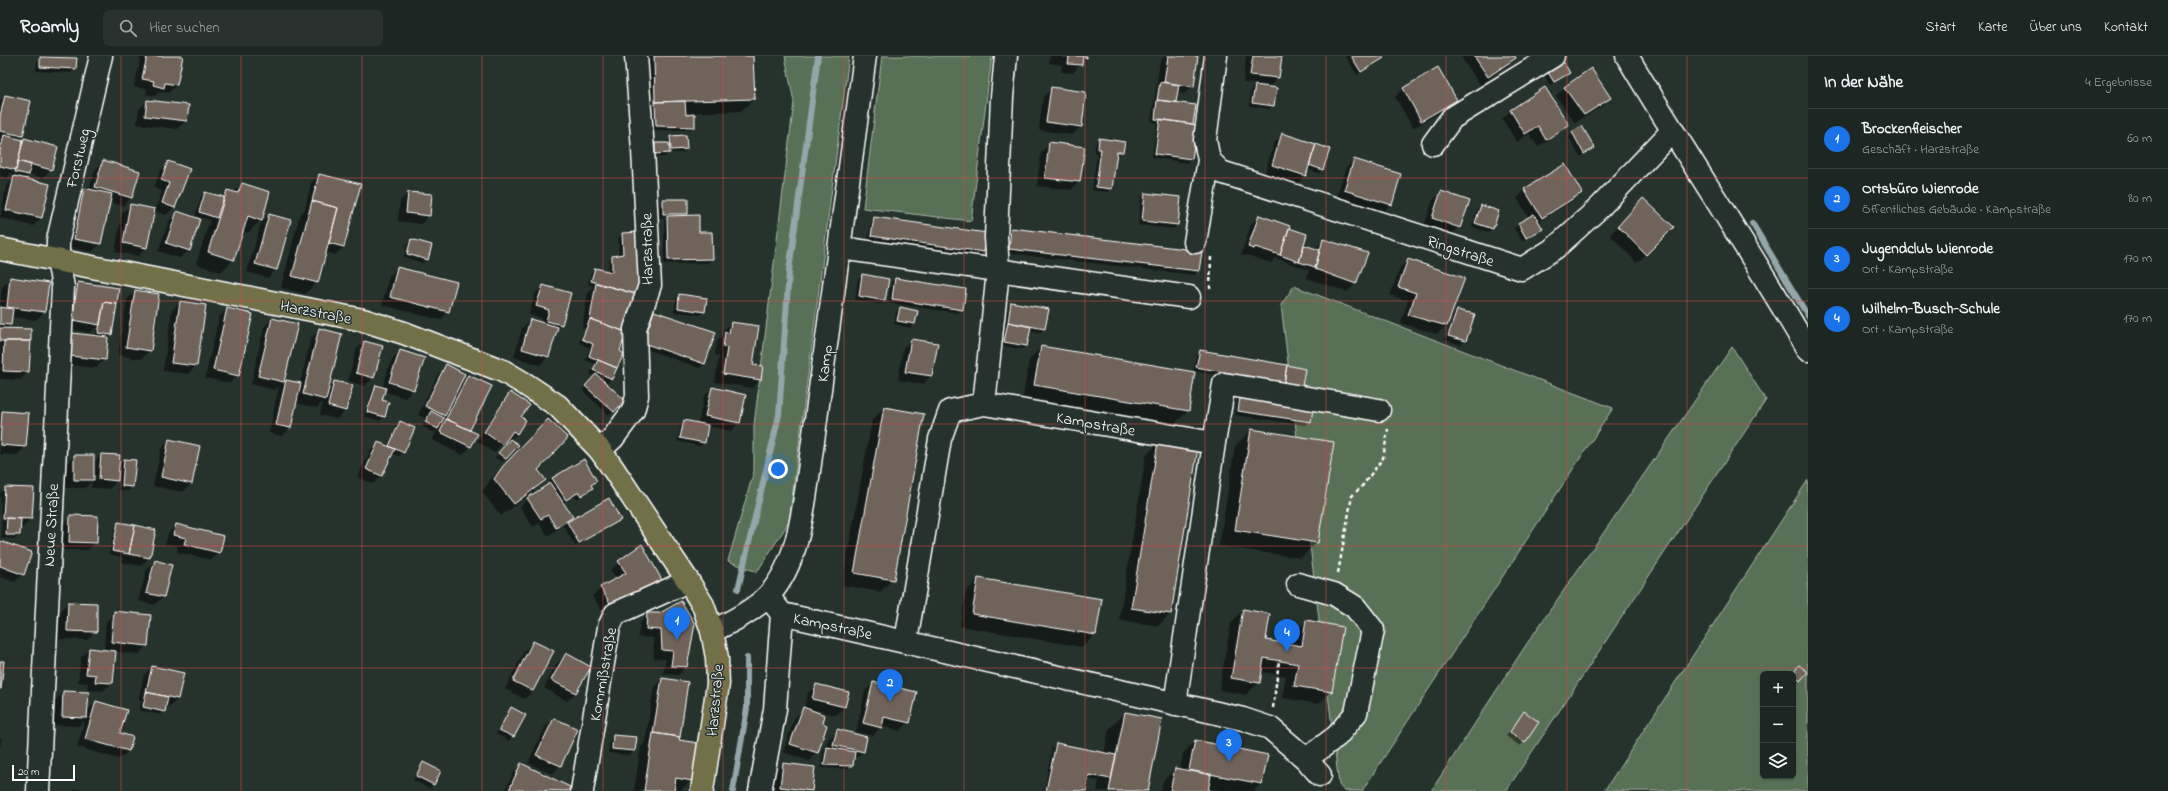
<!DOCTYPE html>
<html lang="de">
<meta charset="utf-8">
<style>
:root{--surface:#1c2622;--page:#29322f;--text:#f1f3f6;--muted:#a0a5a5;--line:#3a4340;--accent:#1a73e8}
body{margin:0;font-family:"Indie Flower",sans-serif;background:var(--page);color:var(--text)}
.controls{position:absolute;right:12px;bottom:12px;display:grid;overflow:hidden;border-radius:6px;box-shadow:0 1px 3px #0004}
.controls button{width:36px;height:36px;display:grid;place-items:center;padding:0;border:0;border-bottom:1px solid var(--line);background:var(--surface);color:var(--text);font:20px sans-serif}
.scale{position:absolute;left:12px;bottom:10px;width:63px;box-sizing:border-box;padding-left:4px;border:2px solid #fff;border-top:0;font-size:11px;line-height:14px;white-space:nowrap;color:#fff;-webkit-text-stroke:3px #26332d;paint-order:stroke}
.you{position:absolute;left:778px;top:413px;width:14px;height:14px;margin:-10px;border:3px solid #fff;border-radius:50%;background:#1a73e8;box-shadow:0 0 0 6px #1a73e833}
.badge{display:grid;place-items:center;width:26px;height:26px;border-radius:50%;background:var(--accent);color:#fff;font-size:13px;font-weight:700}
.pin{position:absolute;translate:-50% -33px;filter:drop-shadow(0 1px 2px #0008)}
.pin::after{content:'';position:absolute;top:21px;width:14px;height:12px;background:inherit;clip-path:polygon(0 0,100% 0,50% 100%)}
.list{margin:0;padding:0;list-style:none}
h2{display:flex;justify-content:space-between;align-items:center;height:52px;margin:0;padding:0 16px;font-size:17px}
h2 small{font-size:13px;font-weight:400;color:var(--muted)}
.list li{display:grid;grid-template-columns:26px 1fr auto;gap:12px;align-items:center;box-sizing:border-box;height:60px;padding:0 16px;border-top:1px solid var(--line)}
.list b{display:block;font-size:15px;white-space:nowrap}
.list p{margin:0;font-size:13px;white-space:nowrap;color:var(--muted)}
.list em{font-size:13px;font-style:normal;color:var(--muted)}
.icon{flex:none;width:22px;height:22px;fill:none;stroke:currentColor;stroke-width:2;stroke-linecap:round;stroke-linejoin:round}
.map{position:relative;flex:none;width:1808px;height:735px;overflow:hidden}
header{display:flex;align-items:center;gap:24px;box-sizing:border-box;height:56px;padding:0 20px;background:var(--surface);border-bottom:1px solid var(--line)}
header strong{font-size:19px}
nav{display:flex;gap:22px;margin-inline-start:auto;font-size:14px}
.search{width:280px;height:36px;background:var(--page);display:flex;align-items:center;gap:10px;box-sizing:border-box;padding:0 14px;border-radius:6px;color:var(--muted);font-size:15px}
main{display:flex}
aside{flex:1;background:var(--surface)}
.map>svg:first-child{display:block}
</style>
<header>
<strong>Roamly</strong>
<div class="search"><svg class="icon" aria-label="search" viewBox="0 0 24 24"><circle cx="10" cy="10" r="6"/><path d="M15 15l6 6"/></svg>Hier suchen</div>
<nav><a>Start</a><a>Karte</a><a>Über uns</a><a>Kontakt</a></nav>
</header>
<main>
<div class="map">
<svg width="1808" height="735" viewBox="0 0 1808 735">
<rect width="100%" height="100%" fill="#26332d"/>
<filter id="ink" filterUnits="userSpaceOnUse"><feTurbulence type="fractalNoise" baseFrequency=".025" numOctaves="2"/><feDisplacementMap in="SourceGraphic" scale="8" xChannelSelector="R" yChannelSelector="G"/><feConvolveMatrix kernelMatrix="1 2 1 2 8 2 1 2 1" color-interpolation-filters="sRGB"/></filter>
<g filter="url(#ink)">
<path fill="#596f54" stroke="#acb7aa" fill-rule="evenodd" d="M785,0H849L789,466L757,516L728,505L754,415V369L794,46Z
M882,0H992L971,165L863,152Z
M1294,230L1613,352L1362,735H1344L1339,729L1281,249Z
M1732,291L1766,344L1506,735H1431L1526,589Z
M1808,424V735H1604ZM1763,618H1793V720H1763Z"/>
<path fill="#0007" fill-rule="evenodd" d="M141,0H182L176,29L168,37L159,36L155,40L146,38L147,33L134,31Z
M641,0H752L754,43L741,55L684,57L685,60L694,70L690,74H652V58H643Z
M1050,0H1086L1073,17L1061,16L1062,9L1049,7Z
M1165,0H1195L1193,30L1184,38L1176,37L1175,47L1195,50L1191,103L1187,107L1152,101L1157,67L1151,66L1160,5Z
M1246,0H1281L1278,22L1270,30L1261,29L1273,49L1269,53L1249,50L1251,34L1256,28L1243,27Z
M1345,0H1382L1383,2L1357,19Z
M1513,0L1515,2L1507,10L1480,29L1461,1Z
M41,2L75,13L71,17L36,15L37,6Z
M1438,12L1456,44L1448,52L1413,72L1395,41L1403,33Z
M1541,14L1569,16L1550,29Z
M1565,31L1610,42L1602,50L1575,67L1556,40Z
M1052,33L1081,70L1072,79L1039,74L1043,41Z
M1545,33L1568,69L1559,77L1538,91L1529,78L1517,86L1502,63L1510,55Z
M5,40L22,79L18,83L57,91L51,113L43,122L28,118L23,123L41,162L33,170L0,162L6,130L15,121L12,120L13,115L7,122L0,120V45ZM30,107L49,112L48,114L30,109Z
M147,45L186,64L177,73L137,68L139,53Z
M1573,77L1593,92L1580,101L1569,81Z
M1283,79L1323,113L1319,117L1307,113L1305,119L1297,128L1265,117L1274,87Z
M671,81L686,93L682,97H669L665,101H652L651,92L655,88H667V85Z
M1100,83L1122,96L1118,100L1116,99L1111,132L1107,136L1092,134L1097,97H1094L1096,87Z
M1050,88L1084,92L1079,126L1071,134L1037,130L1041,96Z
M1354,104L1391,148L1383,156L1336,142L1346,112Z
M103,105L139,116L131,142L123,150L109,146L100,188L92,196L66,191L76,142L85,133L89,134L95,114Z
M169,106L175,151L166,159L154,155L146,192L138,200L115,196L122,157L131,149L155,154L162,135L154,132L160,115Z
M319,119L359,129L344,191L335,199L325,196L317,226L305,238L281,232L300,158L305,153L311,127Z
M242,128L261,164L248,177L242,175L233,204L221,216L196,208L210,164L195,160L201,141L205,137L221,142L227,135L233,137Z
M1525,134L1581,137L1573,145L1538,166L1542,172L1522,185L1514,172L1529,162L1517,142Z
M1442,136L1460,171L1451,179L1424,170L1433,144Z
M408,137L429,159L421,168L398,165L400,145Z
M1145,138L1177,169L1174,173L1138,169L1141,142Z
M663,144L687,157L684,161L698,177L712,203L708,207L664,208V165L667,162H659V148Z
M1481,150L1492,173L1488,176L1472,171L1477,154Z
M1635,152L1673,171L1637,207L1610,179Z
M177,156L189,194L180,202L158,195L169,165Z
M269,159L276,213L268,222L247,216L261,167Z
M1259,160L1288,173L1303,189L1315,193L1324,184L1356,227L1347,236L1307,222L1309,214L1275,202L1271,207L1247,199L1245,200L1241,199L1251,168Z
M875,162L983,196L979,200L868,183L871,166Z
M1012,173L1201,196L1198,215L1194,219L1006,197L1008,177Z
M622,178L638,239L618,296L622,298L611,323L607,327L603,324L623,344L609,359L582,334L595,321L590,318L595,308L585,304L590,292L579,287L585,272H582L588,236L594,230L588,228L591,217L595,213L608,216L609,205L613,201L619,200L618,182Z
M411,184L427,203L423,207L404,201L407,188Z
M1408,204L1464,223L1446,270L1437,278L1401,267L1408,245L1390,239L1400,212Z
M398,212L448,256L440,264L382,249L389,220Z
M862,220L884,244L881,248L855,244L858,223Z
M11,222L44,256L36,264L11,261L10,269L6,273L28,316L20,324L0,323V250L2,231Z
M895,223L962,253L958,257L888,247L891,227Z
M79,227L118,233L111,279L107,283L105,303L96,312L62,308L64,287L72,278L95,280L97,271L90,277L64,272L70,235Z
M543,230L561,269L556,274L548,300L540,309L514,301L522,272L530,264L540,267L542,262L529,259L535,238Z
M135,235L150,294L141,303L118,299L127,244Z
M680,239L704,255L700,259L674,256L676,243Z
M180,246L196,310L188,318L163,315L172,254Z
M1012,247L1044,273L1040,277L1029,275L1026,290L1022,293L1001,290L1008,251Z
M900,252L917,256L914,268L910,272L894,268L896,256Z
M227,253L238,319L230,327L205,322L219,261Z
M1457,255L1465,285L1461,289L1445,284L1453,259Z
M655,256L715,276L704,308L700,312L640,291L651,260Z
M272,263L297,269L282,329L287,325L300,328L311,282L320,274L328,332L335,326L345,355L337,363L320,359L323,345L317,352L296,347L290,372L282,380L269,377L279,330L275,334L251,328L264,271Z
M731,267L760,324L752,332L715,326L719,300L715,299L717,286L722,280L723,275Z
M912,284L936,288L931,320L923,328L898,324L903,292Z
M364,286L374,321L365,330L348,325L356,294Z
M1041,291L1193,317L1196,299L1200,295L1304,313L1297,334L1194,315L1188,355L1175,367L1023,341L1029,304Z
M400,295L413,334L405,342L384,335L381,345L388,347L384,361L380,365L364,360L372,334L376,330L382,332L392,303Z
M446,310L459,330L468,320L490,330L469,375L471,391L462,399L432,384L439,372L433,377L422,370L426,363L418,359L438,318Z
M712,332L739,367L731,375L707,370L704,386L700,390L677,385L681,369L684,365L698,368L704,341Z
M510,338L520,362L517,377L510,384L518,389L502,406L495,402L509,386L506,383L494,397L477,385L502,346Z
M1238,340L1310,365L1306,369L1235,359Z
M884,352L893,523L880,536L842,529L872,364Z
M0,355L28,358L25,391L17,399L0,398Z
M548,365L536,414L545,424L532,437L501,460L482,436L491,423Z
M400,366L403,396L399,400L392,397L382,419L373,428L358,421L370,395L378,387L387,391L396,370Z
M1251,374L1317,486L1301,502L1219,490L1235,390Z
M169,385L191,428L183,436L153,430L161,393Z
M1159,387L1170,558L1158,570L1119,564L1146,399Z
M102,399L118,410L124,404L135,405L132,431L128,435L118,434L119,423L109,433L91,432L92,425L85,432H66V408L74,400L93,407Z
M553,422L596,425L590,430L592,432L588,436L577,443L574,440L562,447L572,461L567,467L609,444L620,463L575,490L563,469L548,480L539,467L533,471L520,451L528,442L550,428L549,426Z
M5,432L33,433L31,463L23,471H20L19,479L15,483L2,482L0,437Z
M71,460L96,486L88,494H62L63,469Z
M118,467L149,502L141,510L121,506L122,501L109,498L115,471Z
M176,469L219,496L211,504L177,496L178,490L165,488L168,478Z
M0,486L23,518L15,526L0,521Z
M641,489L631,548L603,556L592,540L601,532L617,523L610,514Z
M155,505L171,509L163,541L154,549L138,545L147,513Z
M978,523L1095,578L1083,591L960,570L966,536Z
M68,547L96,575L87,584L59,583L60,555Z
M1243,554L1265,584L1292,589L1294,578L1306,566L1331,635L1319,648L1282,642L1286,620L1261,616L1259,626L1246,639L1219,634L1231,567Z
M115,557L147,589L139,598L115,596L112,627L103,635L87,634L88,627L78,626L81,601L89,593L104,594L106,565Z
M648,558H660L686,610L678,619L663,618L666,603L654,602L653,582L638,581L640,567Z
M533,586V635L524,643L505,633L525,594Z
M566,599L576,636L567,645L544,632L557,607Z
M152,611L177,643L169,651L165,650L160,659L139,654L142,645L138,644L144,619Z
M1796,615L1806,616L1796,629L1793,627V618Z
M662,623L678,685L691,724L680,735H634L641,691L645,686L654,631Z
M873,627L909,666L900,675L881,670L873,680L856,676L865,635Z
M816,629L845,651L836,659L806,652L817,696L809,705L783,696L795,661L804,653L808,637Z
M64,636L87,655L96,646L119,677L132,681L128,695L119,703L77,691L85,663L78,670L54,669L55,644Z
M511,652L524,659L509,685L496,678Z
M1125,657L1147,735H1097L1099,725L1088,723L1085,735H1044L1052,692L1056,689L1104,698L1109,673Z
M1524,657V686L1520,690L1506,680Z
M554,663L577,674L560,710L552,718L528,707L545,671Z
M837,675L866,681L863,696L853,704L852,709L848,713L821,712L823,696L829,683Z
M614,680L635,682L634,695L630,699L608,697L610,684Z
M0,682H2L0,693Z
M1195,685L1262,727L1254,735H1224L1207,732V735H1161L1163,725L1175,713L1180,714L1183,698Z
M423,707L440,715L430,733L413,724Z
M783,708L811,734L773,735L775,716Z
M522,709L569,731L567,735H505L513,717Z
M76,733L89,735H74Z"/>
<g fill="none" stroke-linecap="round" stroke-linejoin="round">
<path stroke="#94a6aa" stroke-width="6" d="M1752,167L1808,260
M738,533L779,359L789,215L818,0
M733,735L747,652V602"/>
</g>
<path fill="#70645a" stroke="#fff" d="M147,0H183L177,29L165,27L164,32L153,29L154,25L142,23Z
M654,0H753L755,43L655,46Z
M1064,0H1087V2L1083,1L1082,9L1068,8L1069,1Z
M1168,0H1198L1194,31L1164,26Z
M1253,0H1282L1279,22L1250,19Z
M1351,0H1383L1384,2L1361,16Z
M1474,0H1515L1516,2L1488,21Z
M1560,0L1570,17L1554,26L1544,10Z
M40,1L77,2L76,13L40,11Z
M1438,11L1457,44L1421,65L1403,32Z
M1591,12L1611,42L1584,59L1564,31Z
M1160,26L1179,29L1176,46L1157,44Z
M1255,29L1277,32L1274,50L1252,47Z
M1051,31L1086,36L1082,71L1046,66Z
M1545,31L1569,69L1546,84L1538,70L1525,78L1510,54Z
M5,39L31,45L23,80L0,75V60Z
M147,44L189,49L187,65L145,60Z
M1157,44L1196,49L1193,68L1155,63Z
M685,45L686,59L695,58V71L656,70L655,46Z
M1160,63L1197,69L1192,103L1155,98Z
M1582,70L1595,92L1584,98L1572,76Z
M1282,77L1316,88L1306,120L1272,109Z
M4,79L23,84L16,114L0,110V95Z
M686,79L687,93L671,94L670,80Z
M24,82L58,91L52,114L18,105Z
M1099,82L1125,86L1123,96H1117L1112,133L1096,131L1101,93H1098Z
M1049,86L1085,91L1080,126L1045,122Z
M655,87H669L670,97L655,98Z
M1316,88L1330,93L1323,114L1309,109Z
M1354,103L1401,118L1392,149L1344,134Z
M103,104L140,115L132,142L95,131Z
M18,105L31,109L29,119L15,116Z
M168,105L190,113L175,152L162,147L169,127L161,124Z
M1565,108L1582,137L1542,162L1524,133Z
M319,118L361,128L344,191L329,187L338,152L312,145Z
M14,120L50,128L42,162L6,154Z
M242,127L270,136L262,165L248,160L234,204L208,196L227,134L238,137Z
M84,132L112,138L101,188L74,183Z
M1441,135L1470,145L1460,172L1432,162Z
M205,136L224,141L217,162L199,156Z
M408,136L432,138L430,160L406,157Z
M1145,137L1181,141L1178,169L1142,165Z
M1643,142L1674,171L1646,199L1618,170Z
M663,143H688V158H663Z
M312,145L338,152L318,227L292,220Z
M130,148L155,153L147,192L123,187Z
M1481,149L1499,155L1493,173L1475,167Z
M177,155L200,163L190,195L166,187Z
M269,158L291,164L277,214L255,208Z
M1534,158L1543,173L1526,182L1518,167Z
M699,159V176H712L713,203L668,204L667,160Z
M1259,159L1290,170L1280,199L1255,191L1254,193L1248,191Z
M874,161L987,177L984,196L871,180Z
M1011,172L1202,195L1199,215L1009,193Z
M1289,172L1307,178L1299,206L1280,199Z
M640,176L639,239L591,225L595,212L612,216V200L623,198L622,177Z
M411,183L432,189L428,204L407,198Z
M1323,183L1368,197L1356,228L1315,213Z
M1304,189L1320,194L1315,211L1299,206Z
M1408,203L1465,222L1447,270L1408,259L1416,237L1398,231Z
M397,211L457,226L449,256L390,241Z
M862,218L889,223L885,245L859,240Z
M10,221L49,227L45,256L7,251Z
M895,222L966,233L963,254L892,243Z
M78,226L119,232L117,248L104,246L100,269L72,264Z
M596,227L639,239L626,276L590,263Z
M543,229L571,237L562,269L546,265L549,254L536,250Z
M135,234L159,238L151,295L126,291Z
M679,238L707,242L705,256L678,252Z
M180,245L206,249L197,310L171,307Z
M104,246L117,248L112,279L98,277Z
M1011,246L1049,253L1045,273L1008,266Z
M0,251L13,253L11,269L0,268Z
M900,251L918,255L915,268L897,265Z
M227,252L253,258L239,320L213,314Z
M1457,254L1475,258L1466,285L1448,280Z
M654,255L716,276L705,308L643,287Z
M272,262L298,268L284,326L258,320Z
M530,263L558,271L549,301L522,293Z
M590,263L626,276L620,295L624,298L617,312L589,300L593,288L582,283Z
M731,266L759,270L753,309L763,310L761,324L723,318L727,292L723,291L725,276L729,277Z
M1008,266L1031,271L1027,290L1004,286Z
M0,272L31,273V285H0Z
M319,272L342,278L326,344L303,338Z
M72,277L108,281L106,304L70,300Z
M911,283L938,287L932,320L905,316Z
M4,285H31L29,316L3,315Z
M364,285L383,290L374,322L356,317Z
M1041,290L1195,316L1189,355L1034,329Z
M400,294L425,302L414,334L389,326Z
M1200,294L1287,309L1284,327L1196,311Z
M598,304L617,312L612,323L593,314Z
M446,308L465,318L445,360L425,350Z
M1287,309L1305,313L1302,330L1284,327Z
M596,318L625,344L614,356L585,330Z
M468,319L492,330L470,374L446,363Z
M286,324L301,327L291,372L276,369Z
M334,325L353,329L346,355L328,350Z
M376,329L386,332L382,344L389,346L385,361L367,356Z
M712,331L746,339L740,367L705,360Z
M1241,335L1314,346L1311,366L1238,355Z
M510,336L530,349L521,361L526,364L517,378L513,375L503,389L484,376Z
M884,351L924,358L894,524L854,517Z
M2,355L29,357L26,391L0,389Z
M431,355L444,362L438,373L425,366Z
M446,363L478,378L471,391L440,376Z
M548,363L568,382L538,414L546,424L514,448L494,423L503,410Z
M684,364L708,369L705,387L680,382Z
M400,365L415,372L404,397L389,390Z
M1251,373L1334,386L1318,487L1235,474Z
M169,383L200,390L192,428L161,421Z
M510,383L519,389L506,403L498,397Z
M378,386L395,393L382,420L366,413Z
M1158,386L1198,392L1171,558L1131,552Z
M101,398L120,399L118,425L99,423Z
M74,399H94V424H74Z
M124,403L136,404L133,431L122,430Z
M584,403L597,425L591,429L593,432L581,440L579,436L566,444L552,422Z
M550,427L573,461L556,472L548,459L541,463L527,442Z
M5,431L34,432L32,463L3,462Z
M609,442L621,464L579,487L567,466Z
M70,459L98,460L97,487L69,486Z
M7,462L21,463L20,479H6Z
M118,466L135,469L129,498L112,495Z
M176,468L224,480L220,497L184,488L186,482L173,479Z
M135,469L156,474L150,502L129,498Z
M0,485L32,496L24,519L0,510Z
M642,488L663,526L611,549L600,531L626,517L618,505Z
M155,504L172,509L164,541L146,537Z
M978,522L1102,543L1096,579L972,558Z
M681,545L695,568L687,611L671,610L673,595L662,594L661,574L646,573L647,557H660Z
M68,546L97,547V576L67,575Z
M1243,553L1270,558L1266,584L1302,590L1306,564L1343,571L1332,636L1294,630L1298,608L1264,602L1260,627L1231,622Z
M114,555L151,559L148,590L111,586Z
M533,585L554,595L533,635L513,625Z
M89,592L116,595L113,627L95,626L96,619L86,618Z
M566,597L591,611L576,637L551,624Z
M0,605H4L1,633H0Z
M1799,609L1808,616L1800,625L1793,618Z
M152,610L184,617L178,643L146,636Z
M662,622L688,626L680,681L653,677Z
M873,626L917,636L910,667L884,661L882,672L863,667Z
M816,628L849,636L845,651L812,643Z
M63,635L89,636L87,662L62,661Z
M146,636L168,641L165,656L143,651Z
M96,645L127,654L120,677L133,681L129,695L85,683Z
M511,651L526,659L514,681L499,674Z
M803,651L825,659L823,667L827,669L818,697L790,688Z
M1524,655L1539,666L1525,687L1510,676Z
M1125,656L1162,663L1148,735H1109Z
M554,662L578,673L561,710L536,699Z
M837,673L867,681L864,696L833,689Z
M653,677L680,681L679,684L698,687L692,725L676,722L674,735H644Z
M613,679L637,681L635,695L612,693Z
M1195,684L1268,699L1262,728L1189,714Z
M1056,687L1116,699L1111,723L1089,719L1086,735H1046Z
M827,691L855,696L853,710L824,709Z
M423,706L441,715L434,729L416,720Z
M521,707L570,731L568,735L509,734Z
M783,707L815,711L812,735L780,731Z
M1175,712L1211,719L1208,735H1170Z"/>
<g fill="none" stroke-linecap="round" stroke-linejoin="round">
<defs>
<path id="minor" d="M1216,0L1205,84L1209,104L1221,116L1522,213L1555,192L1600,151L1672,75
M1627,0C1686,99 1750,194 1808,294
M1433,88L1452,62L1553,0
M1195,186L1209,104
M840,192L1189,241
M984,348L998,215L996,181L1002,41L1006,0
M1214,387L1224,328L1379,354
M600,394L613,382L633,355L637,340L635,273L650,229L643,94L636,0
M1298,528L1334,538L1355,551L1373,574L1356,657L1337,680L1306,703
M768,540L782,558L1243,663L1270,672L1306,703L1320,719
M712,575C732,566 753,555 769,539C798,507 803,456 809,415L865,0
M906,585L940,383L950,355L984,348L1214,387L1175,648
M38,735L63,231L58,204V184L101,0
M582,735L609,571L615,558L688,525
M760,735L775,653L782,558"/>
<path id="major" d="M0,193L363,264L404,277L503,315L525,328L558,350L600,394L614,414L688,525L703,549L712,575L717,602L718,628L702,735"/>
</defs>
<use href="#minor" stroke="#fff" stroke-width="25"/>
<use href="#major" stroke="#fff" stroke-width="25"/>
<path stroke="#fff" stroke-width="2.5" stroke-dasharray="4 3" stroke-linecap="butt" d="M1210,233L1211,200
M1338,517L1352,440L1363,429L1383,402L1388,373
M1273,652L1279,605"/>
<use href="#minor" stroke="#26332d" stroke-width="22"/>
<use href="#major" stroke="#71704a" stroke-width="22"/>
</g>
</g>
<path fill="none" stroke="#dc4848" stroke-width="1" stroke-opacity="0.55" d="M121,0V735M241,0V735M362,0V735M482,0V735M603,0V735M723,0V735M844,0V735M964,0V735M1085,0V735M1205,0V735M1326,0V735M1446,0V735M1567,0V735M1687,0V735M0,122H1808M0,245H1808M0,368H1808M0,490H1808M0,612H1808"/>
<g text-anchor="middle" stroke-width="3" stroke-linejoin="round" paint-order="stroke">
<g font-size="16" fill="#fff" stroke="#26332d">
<text transform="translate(77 102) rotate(-77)" y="6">Forstweg</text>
<text transform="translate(646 193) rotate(-91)" y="6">Harzstraße</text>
<text transform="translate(1461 194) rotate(18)" y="6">Ringstraße</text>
<text transform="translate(316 255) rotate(11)" y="6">Harzstraße</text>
<text transform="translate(824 307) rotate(-82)" y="6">Kamp</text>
<text transform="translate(1096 367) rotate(10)" y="6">Kampstraße</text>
<text transform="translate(50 469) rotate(-87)" y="6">Neue Straße</text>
<text transform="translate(833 569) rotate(12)" y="6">Kampstraße</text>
<text transform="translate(602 618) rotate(-80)" y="6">Kommißstraße</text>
<text transform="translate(714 644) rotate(-85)" y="6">Harzstraße</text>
</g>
</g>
</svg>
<div class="controls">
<button>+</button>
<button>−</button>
<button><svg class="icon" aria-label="layers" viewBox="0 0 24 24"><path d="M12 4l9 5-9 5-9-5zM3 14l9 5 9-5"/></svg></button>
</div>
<div class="scale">20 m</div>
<div class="you"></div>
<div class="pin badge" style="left:677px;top:584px">1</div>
<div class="pin badge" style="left:890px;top:646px">2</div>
<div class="pin badge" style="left:1229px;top:706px">3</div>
<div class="pin badge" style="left:1287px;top:596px">4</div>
</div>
<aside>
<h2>In der Nähe<small>4 Ergebnisse</small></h2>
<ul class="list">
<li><span class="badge">1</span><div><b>Brockenfleischer</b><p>Geschäft · Harzstraße</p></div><em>60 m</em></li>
<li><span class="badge">2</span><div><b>Ortsbüro Wienrode</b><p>Öffentliches Gebäude · Kampstraße</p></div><em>80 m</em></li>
<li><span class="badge">3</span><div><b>Jugendclub Wienrode</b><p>Ort · Kampstraße</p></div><em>170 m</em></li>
<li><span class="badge">4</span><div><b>Wilhelm-Busch-Schule</b><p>Ort · Kampstraße</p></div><em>170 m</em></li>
</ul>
</aside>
</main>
